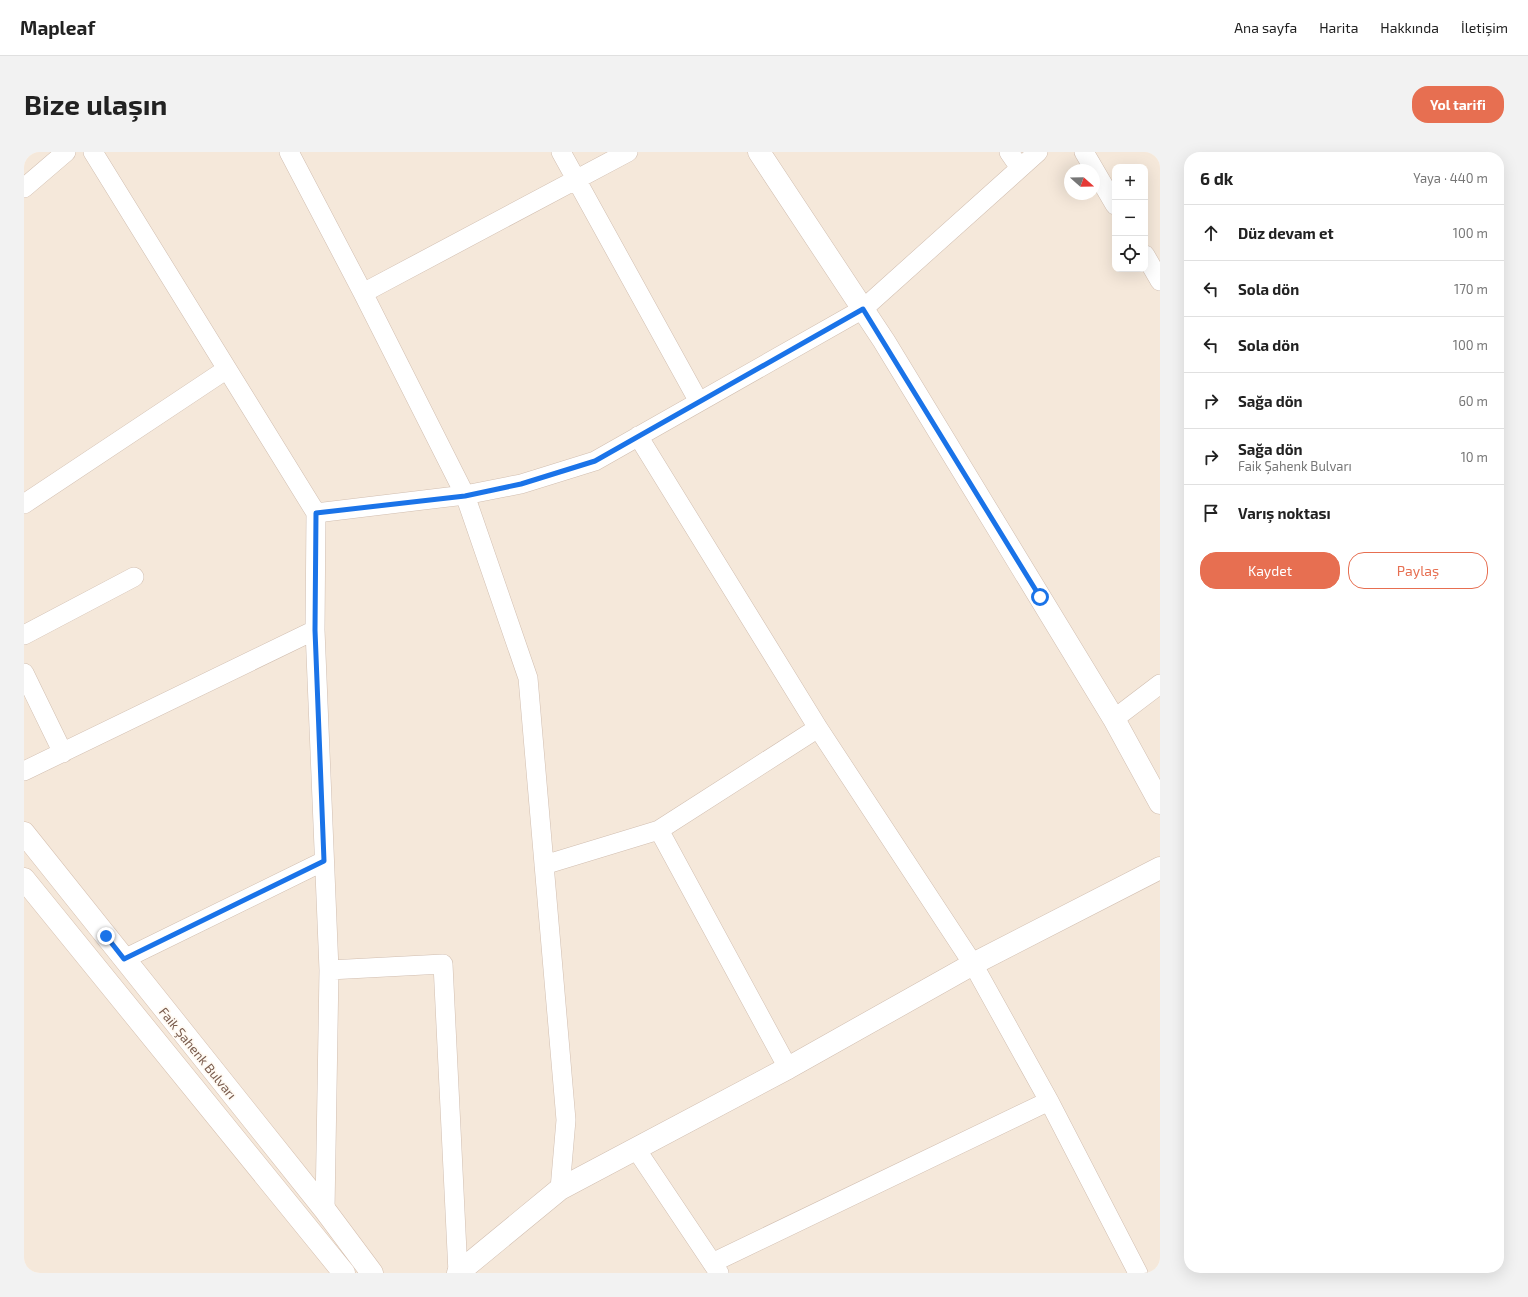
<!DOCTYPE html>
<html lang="tr">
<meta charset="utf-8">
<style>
:root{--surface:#fff;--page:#f2f2f2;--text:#222;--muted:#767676;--line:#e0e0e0;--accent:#e76f51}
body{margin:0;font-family:"Exo 2",sans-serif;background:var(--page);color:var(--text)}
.controls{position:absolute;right:12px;top:12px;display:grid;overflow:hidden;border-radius:8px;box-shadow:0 4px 16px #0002}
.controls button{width:36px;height:36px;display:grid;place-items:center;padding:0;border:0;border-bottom:1px solid var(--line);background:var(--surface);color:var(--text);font:20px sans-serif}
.compass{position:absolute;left:1040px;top:12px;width:36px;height:36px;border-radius:50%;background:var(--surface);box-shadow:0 4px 16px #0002;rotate:110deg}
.stop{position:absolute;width:12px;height:12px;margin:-9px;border:3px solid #1a73e8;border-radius:50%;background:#fff}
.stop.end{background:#1a73e8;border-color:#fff;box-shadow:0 1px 4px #0008}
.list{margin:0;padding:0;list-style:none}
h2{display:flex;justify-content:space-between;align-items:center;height:52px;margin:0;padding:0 16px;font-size:17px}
h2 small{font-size:13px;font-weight:400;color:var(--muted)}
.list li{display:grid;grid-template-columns:26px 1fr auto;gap:12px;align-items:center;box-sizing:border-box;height:56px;padding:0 16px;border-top:1px solid var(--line)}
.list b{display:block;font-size:15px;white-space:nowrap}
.list p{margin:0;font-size:13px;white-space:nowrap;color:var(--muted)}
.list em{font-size:13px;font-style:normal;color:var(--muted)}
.actions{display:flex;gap:8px;padding:12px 16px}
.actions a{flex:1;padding:9px 0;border:1px solid var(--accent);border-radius:16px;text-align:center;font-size:14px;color:var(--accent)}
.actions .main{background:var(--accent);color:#fff}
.icon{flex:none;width:22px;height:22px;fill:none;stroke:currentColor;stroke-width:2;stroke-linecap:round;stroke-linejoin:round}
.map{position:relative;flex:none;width:1136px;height:1121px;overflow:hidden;border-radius:16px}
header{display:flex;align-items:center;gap:24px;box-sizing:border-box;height:56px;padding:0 20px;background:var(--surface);border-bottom:1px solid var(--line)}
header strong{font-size:19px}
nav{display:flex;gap:22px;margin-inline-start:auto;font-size:14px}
.intro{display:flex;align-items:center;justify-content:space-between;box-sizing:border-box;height:96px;padding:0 24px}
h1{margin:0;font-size:28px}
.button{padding:10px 18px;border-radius:16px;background:var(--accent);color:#fff;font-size:14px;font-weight:700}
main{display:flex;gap:24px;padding:0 24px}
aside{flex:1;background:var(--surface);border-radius:16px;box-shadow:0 4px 16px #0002}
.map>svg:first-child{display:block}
</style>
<header>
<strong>Mapleaf</strong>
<nav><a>Ana sayfa</a><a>Harita</a><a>Hakkında</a><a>İletişim</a></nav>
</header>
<div class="intro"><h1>Bize ulaşın</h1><a class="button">Yol tarifi</a></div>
<main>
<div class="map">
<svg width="1136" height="1121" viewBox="0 0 1136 1121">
<rect width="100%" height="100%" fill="#fdf6ec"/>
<path fill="#f5e8da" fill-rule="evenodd" d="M0,0H1136V1121H0ZM1091,15H1121V117H1091ZM1046,18H1070V42H1046Z"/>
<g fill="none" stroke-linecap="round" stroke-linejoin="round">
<defs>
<path id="minor" d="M69,0L292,361
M265,0L339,141L441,343L504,526L542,968L536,1037
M537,0L675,250
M985,0L996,16
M1060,0L1091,53
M0,36L42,0
M1121,103L1136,129
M339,141L604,0
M614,284L794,576
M0,352L203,217
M0,483L110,425
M0,521L39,601
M1090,567L1136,532
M0,619L291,478
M635,678L794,576L949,812L1025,949L1114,1121
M520,713L635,678L764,916
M100,807L300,709
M305,818L419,812L434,1121
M612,997L695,1121
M301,1058L305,818L291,478L292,361L441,343L497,332L571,309L839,157L1014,0
M688,1111L1025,949"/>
<path id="tertiary" d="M735,0L860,189L1090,567L1136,651
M434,1121L536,1037L764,916L949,812L1136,716"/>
<path id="secondary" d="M0,681L301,1058L348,1121
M0,727L320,1121"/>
</defs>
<use href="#minor" stroke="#d1beb0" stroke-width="20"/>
<use href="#tertiary" stroke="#d1beb0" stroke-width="23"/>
<use href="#secondary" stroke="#d6c0b0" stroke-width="23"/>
<use href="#minor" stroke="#fff" stroke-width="19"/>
<use href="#tertiary" stroke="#fff" stroke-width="22"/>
<use href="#secondary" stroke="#fff" stroke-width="22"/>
</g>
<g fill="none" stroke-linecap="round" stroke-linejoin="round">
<path stroke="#1a73e8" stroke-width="5" d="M82,784L100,807L300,709L291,478L292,361L441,344L497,332L571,309L839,157L1016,445"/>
</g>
<g text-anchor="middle" stroke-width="3.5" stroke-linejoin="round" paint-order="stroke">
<g font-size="13" fill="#7a5c4d" stroke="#fffaf3">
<text transform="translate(174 901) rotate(51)" y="5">Faik Şahenk Bulvarı</text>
</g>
</g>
</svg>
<div class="controls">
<button>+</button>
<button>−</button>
<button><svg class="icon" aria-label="locate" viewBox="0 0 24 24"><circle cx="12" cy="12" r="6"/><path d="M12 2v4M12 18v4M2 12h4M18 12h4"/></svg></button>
</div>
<svg class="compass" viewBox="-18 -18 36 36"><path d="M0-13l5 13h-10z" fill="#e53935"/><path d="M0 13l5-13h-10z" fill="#767676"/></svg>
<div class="stop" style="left:1016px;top:445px"></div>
<div class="stop end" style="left:82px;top:784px"></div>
</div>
<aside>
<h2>6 dk<small>Yaya · 440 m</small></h2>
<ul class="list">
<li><svg class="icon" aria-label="ahead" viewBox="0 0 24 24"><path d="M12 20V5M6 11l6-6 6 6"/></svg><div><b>Düz devam et</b></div><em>100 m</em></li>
<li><svg class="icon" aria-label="left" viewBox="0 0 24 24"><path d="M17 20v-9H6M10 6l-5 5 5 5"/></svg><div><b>Sola dön</b></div><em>170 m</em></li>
<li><svg class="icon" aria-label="left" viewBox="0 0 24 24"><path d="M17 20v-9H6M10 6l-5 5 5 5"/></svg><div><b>Sola dön</b></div><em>100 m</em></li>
<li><svg class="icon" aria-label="right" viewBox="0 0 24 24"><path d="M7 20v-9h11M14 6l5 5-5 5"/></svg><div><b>Sağa dön</b></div><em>60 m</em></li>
<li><svg class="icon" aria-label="right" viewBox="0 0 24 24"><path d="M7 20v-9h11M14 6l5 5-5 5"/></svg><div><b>Sağa dön</b><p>Faik Şahenk Bulvarı</p></div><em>10 m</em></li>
<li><svg class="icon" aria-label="arrive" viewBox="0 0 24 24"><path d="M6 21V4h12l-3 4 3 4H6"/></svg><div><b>Varış noktası</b></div></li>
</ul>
<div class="actions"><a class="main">Kaydet</a><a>Paylaş</a></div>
</aside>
</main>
